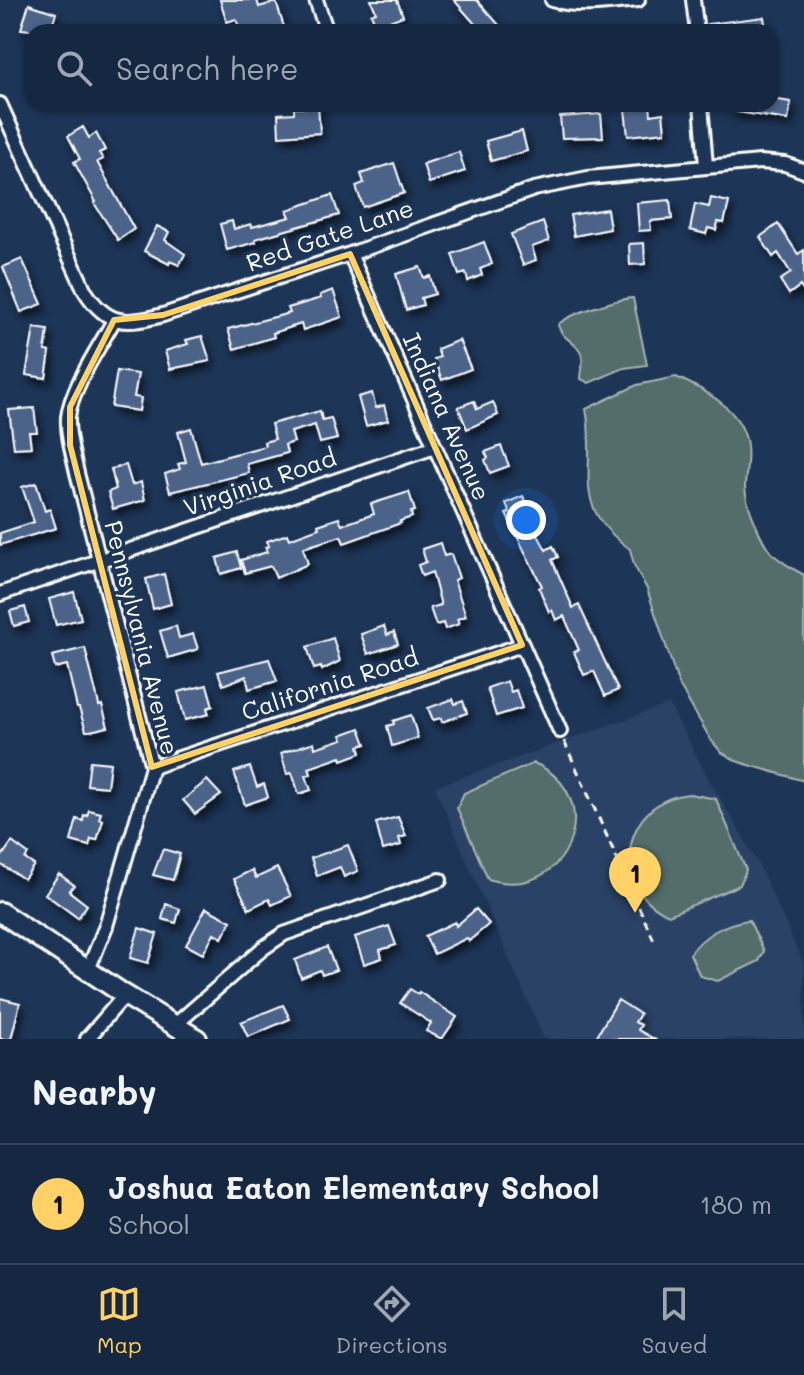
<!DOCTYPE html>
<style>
:root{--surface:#162841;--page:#1f3048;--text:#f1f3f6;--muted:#9ea6b1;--line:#35445a;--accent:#ffd166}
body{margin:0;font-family:Mali,sans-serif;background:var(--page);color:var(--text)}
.you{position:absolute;left:526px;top:520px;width:28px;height:28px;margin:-20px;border:6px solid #fff;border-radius:50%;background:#1a73e8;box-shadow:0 0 0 12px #1a73e833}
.badge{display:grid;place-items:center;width:52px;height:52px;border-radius:50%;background:var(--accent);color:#111;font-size:26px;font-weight:700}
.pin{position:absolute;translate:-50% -66px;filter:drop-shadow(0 2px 4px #0008)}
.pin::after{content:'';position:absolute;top:42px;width:28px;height:24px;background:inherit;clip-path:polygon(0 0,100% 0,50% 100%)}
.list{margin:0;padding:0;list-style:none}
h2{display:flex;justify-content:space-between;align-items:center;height:104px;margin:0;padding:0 32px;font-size:34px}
h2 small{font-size:26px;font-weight:400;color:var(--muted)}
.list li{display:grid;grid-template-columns:52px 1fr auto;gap:24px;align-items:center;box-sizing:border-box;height:120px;padding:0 32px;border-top:2px solid var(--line)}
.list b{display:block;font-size:30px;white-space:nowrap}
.list p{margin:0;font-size:26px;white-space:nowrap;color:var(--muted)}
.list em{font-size:26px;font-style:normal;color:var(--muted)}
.icon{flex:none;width:44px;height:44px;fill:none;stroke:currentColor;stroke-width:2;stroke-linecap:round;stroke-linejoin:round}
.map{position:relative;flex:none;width:804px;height:1039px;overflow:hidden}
.search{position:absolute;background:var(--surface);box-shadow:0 2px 6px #0004;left:24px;right:24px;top:24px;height:88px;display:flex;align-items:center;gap:20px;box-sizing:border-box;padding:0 28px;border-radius:24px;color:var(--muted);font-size:30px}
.sheet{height:224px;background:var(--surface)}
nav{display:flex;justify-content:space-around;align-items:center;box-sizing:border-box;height:112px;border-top:2px solid var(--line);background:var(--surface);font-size:22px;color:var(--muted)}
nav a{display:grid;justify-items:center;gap:4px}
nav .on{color:var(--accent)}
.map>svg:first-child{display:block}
</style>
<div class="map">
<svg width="804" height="1039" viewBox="0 0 804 1039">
<defs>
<filter id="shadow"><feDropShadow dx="3.5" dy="6" stdDeviation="4" flood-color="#0009"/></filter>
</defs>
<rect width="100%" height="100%" fill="#1d3557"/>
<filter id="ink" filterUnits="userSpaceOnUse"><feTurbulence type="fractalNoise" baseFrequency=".0125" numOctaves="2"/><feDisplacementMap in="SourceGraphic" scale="16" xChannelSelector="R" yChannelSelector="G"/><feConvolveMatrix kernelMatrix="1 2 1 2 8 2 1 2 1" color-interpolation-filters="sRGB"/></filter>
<g filter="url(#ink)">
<path fill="#2b4366" d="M669,704L706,774L758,863L804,964V1039H544L435,787Z"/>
<path fill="#536d6a" stroke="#a9b6b4" stroke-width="2" d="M633,298L647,365L624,368L589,383L581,379C581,370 585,360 580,351C574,341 562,339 558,325C567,314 618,299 633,298Z
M676,377C703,389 736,406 745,436C750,451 746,471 745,486C745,502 762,544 773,554C782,563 793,569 804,575V781L739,762L721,752L711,740L679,685L647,589L634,565L630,549C567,504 598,472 586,409L637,385Z
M534,763C610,796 568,904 488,879L457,808L464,793Z
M690,794L716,799L746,870L740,885L669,915C606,887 623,799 690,794Z
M749,920L764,951L759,961L718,981L700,976L690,954C703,935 725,923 749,920Z"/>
<path fill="#4c6389" stroke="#fff" stroke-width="2" filter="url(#shadow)" d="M220,0H257L259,7L276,2L284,27L268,32H241L236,19L227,22Z
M371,0H397L403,16L376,26L371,14L376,12Z
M454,0H477L499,25L492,32H482Z
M29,4L56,13L50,32L21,29Z
M764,17L766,32H708L707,24Z
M772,99L791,102L788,120L731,111L732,104H772Z
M318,104L320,133L279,136L278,114L294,113V108H303V105Z
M650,106L651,115L663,113L665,132L628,136L625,109Z
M601,114L603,137L562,138L560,117Z
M83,127L89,138L96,133L105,150L99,153L103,159L97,162L134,229L118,240L94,203L96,202L74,162L80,159L68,136Z
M522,131L527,151L491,161L486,141Z
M459,152L465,171L429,183L423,164Z
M394,163L404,193L363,207L356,186L364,183L361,174Z
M332,195L339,215L255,239L256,242L227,250L220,224L232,221L234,229L251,224L252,227L290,217L287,210Z
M711,198L729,202L724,223L718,222L716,230L708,228L706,234L690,230L695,204L709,207Z
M670,200L672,219L650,221L651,230L639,231L637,203Z
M607,209L610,229L574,236L570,215Z
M543,222L549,241L532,247L536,260L523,265L511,234Z
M778,224L798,254L804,250V292L800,286L789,294L780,280L791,273L778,253L773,257L760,237Z
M157,226L169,232L165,240L185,254L179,265L170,261L169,264L144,251Z
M484,242L492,264L480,269L482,275L468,281L466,273L459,275L452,254Z
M644,243L645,264L630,265L629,244Z
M22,259L42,304L21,312L3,267Z
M420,267L424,278L430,276L435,294L421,298L423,305L406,310L396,274Z
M333,290L342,317L303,330L301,324L273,333L274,337L234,349L228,329L290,313L288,308L321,298L320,295Z
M34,328L48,330L45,351L50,352L46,378L26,375Z
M202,336L210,361L170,369L165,351L188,344L186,340Z
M459,340L471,369L442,380L434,359L440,357L437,349Z
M117,371L138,374L134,397L141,398L139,411L111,407Z
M372,393L376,408L384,405L388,420L366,426L358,397Z
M474,401L477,409L493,402L498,415L467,429L458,407Z
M34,408L37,432H29L31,447L14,448L9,410Z
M320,411L322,420L331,418L337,439L320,443L315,425L291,432L294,442L285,445L287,453L247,464L249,473L170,492L165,474L180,469L178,464L186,462L178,432L191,428L201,463L265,446L264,442L275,439L271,424Z
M501,446L509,466L490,473L485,460L488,458L485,452Z
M126,465L132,485L141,482L145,500L113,509L108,492L116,489L111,469Z
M36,483L45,511L50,509L56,528L0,545V533L34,522L22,487Z
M409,492L415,511L411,512L412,517L400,521L401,523L344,543L341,536L303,548L308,564L276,578L271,566L245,573L241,560L267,552L265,547L269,546L267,541L287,534L289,539L319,528L318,525L339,518L342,525L374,514L371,504Z
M523,496L532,517L529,518L546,550L553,546L558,557L552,560L573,608L579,605L618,690L605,696L594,671L584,675L574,652L579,650L564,616L556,620L552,610L549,612L539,588L542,586L506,514L510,513L506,503Z
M440,543L444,556L451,554L459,578L454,580L466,616L457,619L459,624L445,629L443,623L436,625L430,608L441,605L432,572L422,576L418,565L426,562L422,549Z
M237,552L241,568L221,574L217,558Z
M164,574L171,604L153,609L146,579Z
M74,592L81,619L56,625L49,599Z
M25,607L29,622L14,626L10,611Z
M176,626L179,638L193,634L198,649L168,658L160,631Z
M384,626L387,635L394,632L398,644L368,654L361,634Z
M333,638L340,661L322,670L321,667L314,669L307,647Z
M85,648L98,701L99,706L102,705L108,727L90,731H86L79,708H77L67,665L55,668L52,656Z
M269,659L277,681L249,689L246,676L223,685L218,672Z
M507,681L511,692L516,690L522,708L496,716L487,688Z
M207,685L213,706L207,708L209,714L185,720L178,692Z
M453,699L455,704L463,701L467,713L442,722L441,718L433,720L428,708Z
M411,715L418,738L392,746L387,726L394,724L393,721Z
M360,728L366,744L359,746L361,753L342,760L341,757L309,768L311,774L306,776L311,790L299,794L292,773L287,774L281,753L314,742L315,748L343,739L341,735Z
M90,761L110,763L107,787L87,785Z
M250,767L257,787L264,784L268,797L245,805L234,772Z
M207,780L221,795L195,814L183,800Z
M89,810L101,813L99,819L103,820L97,840L91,839L89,846L71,841L77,819L83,821L84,815L87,816Z
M398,817L406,836L399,838L401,845L383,850L376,823Z
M12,842L28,854L25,859L34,865L24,879L0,864V859Z
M348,845L358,871L344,877L340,867L317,876L311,858Z
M163,849L180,854L173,880L153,875Z
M277,868L291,896L272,905L269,899L249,909L234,879L252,870L256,878Z
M59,874L74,885L69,891L87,905L78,918L45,894Z
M166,904L180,909L176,923L162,919Z
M206,908L231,921L222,938L214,933L203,954L186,945Z
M476,909L489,924L469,941L467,938L434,954L425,936L455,922L456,926Z
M389,926L396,945L380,950L382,958L364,964L355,937Z
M139,928L157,934L148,963L130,958Z
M327,947L336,970L322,975L320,970L301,978L295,960Z
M410,989L418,994L419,992L457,1017L442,1039L426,1031L431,1023L400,1003Z
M0,998L20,1003L11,1039H0Z
M618,1000L640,1014L635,1022L641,1025L638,1030L654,1039H595Z
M283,1005L290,1019L248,1037L241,1022Z"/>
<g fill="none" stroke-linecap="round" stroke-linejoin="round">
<defs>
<path id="street" d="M316,0L327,32
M552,0C580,8 610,3 638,0
M693,0L697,32
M0,104L85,291C107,326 126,325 163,315L350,254L534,189L588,178L760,162L785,164L804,171
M701,104L706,166
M350,254L560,731
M0,594L435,447
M152,767L522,645
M88,970L106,926L152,767L77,473C73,454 67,436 68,417C71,388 100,346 114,320
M175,1025L262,949L284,934L440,880
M87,1039L125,995"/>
<path id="secondary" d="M0,912L125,995L197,1039"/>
</defs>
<use href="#street" stroke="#fff" stroke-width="18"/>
<use href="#secondary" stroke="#fff" stroke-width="24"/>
<path stroke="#fff" stroke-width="3" stroke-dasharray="8 6" stroke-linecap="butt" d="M564,741L656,945"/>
<use href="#street" stroke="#1d3557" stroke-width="12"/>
<use href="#secondary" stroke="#1d3557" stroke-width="18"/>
</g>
</g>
<path fill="none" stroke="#ffd166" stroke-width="6" stroke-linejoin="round" d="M350,254L522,645L152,767L70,445V407L114,320L163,315Z"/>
<g text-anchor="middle" stroke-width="7" stroke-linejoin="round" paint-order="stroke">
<g font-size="24" fill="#fff" stroke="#1d3557">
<text transform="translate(330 236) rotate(-19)" y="8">Red Gate Lane</text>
<text transform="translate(446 417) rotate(66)" y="8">Indiana Avenue</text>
<text transform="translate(260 483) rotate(-19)" y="8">Virginia Road</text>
<text transform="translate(141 638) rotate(76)" y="8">Pennsylvania Avenue</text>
<text transform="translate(330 685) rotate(-18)" y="8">California Road</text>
</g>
</g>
</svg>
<div class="you"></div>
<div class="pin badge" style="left:635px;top:913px">1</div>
<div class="search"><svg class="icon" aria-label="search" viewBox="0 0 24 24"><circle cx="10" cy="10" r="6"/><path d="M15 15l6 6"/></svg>Search here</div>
</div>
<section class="sheet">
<h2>Nearby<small></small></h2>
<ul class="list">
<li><span class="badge">1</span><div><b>Joshua Eaton Elementary School</b><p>School</p></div><em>180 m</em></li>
</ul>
</section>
<nav>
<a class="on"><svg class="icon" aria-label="map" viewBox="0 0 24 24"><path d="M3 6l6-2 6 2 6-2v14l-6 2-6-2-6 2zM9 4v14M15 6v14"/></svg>Map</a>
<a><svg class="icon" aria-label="directions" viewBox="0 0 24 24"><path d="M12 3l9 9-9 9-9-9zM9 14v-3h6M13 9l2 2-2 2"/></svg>Directions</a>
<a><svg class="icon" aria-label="saved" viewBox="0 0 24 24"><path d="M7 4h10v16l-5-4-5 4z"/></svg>Saved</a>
</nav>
